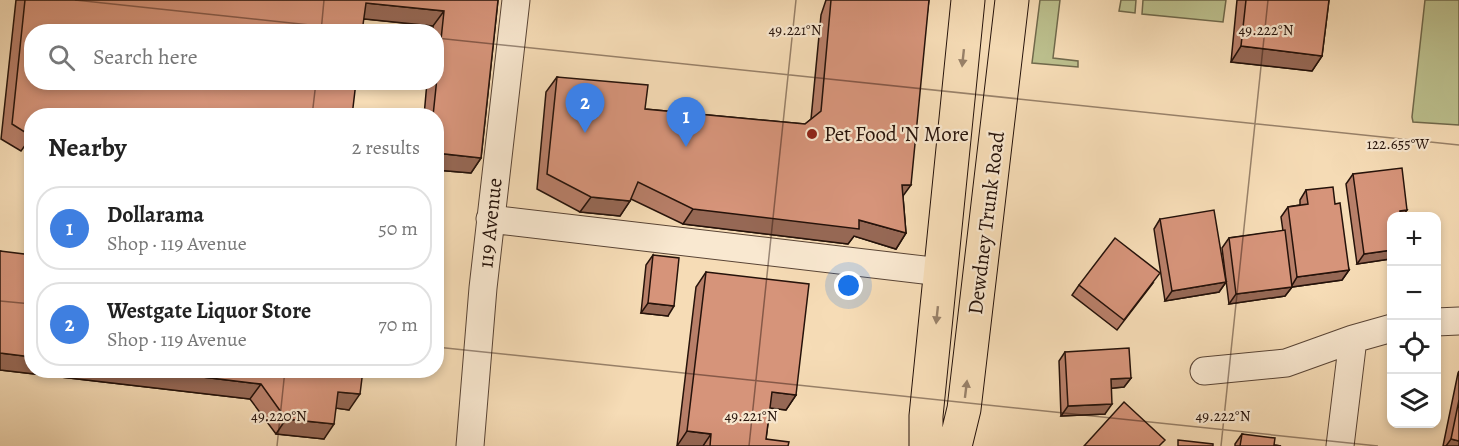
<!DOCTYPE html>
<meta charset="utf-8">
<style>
:root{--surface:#fff;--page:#f6f6f6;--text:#222;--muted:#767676;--line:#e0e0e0;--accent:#8f2418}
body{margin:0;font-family:Alegreya,serif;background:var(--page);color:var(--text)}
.controls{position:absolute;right:18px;bottom:18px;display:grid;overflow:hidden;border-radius:12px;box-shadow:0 3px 9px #0003}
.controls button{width:54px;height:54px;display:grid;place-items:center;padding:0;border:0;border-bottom:2px solid var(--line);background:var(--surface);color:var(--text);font:30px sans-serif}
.you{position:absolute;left:849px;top:286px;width:21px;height:21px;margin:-15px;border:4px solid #fff;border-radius:50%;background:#1a73e8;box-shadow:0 0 0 9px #1a73e833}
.badge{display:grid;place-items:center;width:39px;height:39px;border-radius:50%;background:var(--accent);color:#fff;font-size:20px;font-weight:700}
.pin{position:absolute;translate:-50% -50px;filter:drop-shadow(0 2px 3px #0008)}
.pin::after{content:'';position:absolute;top:32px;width:21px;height:18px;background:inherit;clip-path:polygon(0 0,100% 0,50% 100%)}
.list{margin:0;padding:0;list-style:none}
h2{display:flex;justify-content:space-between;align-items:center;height:78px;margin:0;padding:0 24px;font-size:26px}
h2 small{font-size:20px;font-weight:400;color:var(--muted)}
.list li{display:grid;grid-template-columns:39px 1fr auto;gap:18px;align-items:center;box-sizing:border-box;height:84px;margin:0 12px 12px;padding:0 12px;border:2px solid var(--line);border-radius:24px}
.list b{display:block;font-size:22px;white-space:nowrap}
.list p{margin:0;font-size:20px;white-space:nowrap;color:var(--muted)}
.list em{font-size:20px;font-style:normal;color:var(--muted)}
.icon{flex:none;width:33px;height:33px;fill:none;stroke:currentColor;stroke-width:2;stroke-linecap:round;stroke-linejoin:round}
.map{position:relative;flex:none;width:1459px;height:446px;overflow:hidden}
.search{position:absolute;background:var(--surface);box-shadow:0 3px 9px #0003;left:24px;top:24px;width:420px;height:66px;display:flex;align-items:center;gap:15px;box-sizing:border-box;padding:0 21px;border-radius:24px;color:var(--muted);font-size:22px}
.panel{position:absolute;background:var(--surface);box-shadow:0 3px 9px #0003;left:24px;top:108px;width:420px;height:270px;border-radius:24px}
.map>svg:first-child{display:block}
</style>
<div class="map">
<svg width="1459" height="446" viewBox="0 0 1459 446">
<rect width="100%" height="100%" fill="#f6dcb6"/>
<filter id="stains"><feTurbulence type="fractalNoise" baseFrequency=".00333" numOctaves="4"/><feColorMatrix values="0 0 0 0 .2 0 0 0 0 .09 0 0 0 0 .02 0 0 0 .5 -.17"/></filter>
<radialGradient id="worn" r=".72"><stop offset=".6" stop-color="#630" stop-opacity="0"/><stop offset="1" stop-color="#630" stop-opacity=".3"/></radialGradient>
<path fill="#bcc08e" stroke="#70694c" stroke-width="1.5" d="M1040,0H1060L1053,58L1078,61V67L1032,63Z
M1121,0H1136L1135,13L1119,11Z
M1143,0H1226L1223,22L1142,14Z
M1425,0H1459V125L1413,122L1412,117Z"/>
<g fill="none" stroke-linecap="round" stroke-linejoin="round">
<defs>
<path id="minor" d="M490,219L941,272
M1436,322L1459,321
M1204,371L1286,363L1353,339L1392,328
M470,446L483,288L516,0
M1340,446L1353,339"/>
<path id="major" d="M926,446V416L968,0
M955,446L964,409L1012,0"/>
</defs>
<use href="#minor" stroke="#594435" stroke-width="29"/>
<use href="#major" stroke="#25120a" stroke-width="35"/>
<use href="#minor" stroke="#f9e8d0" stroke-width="27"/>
<use href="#major" stroke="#f6dcb6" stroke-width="33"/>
</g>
<path fill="#b87f69" stroke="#25120a" stroke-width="1.5" d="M16,0H498L481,158L471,173L436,170V116H424L427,82H436V32H433V26L364,19L32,116V149L26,144L21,151L1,139Z
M826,0H929L903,197L906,233L896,249L854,236L848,244L683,224L631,199L620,216L580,212L537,189L546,92L557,77L645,109L805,124L811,119L821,15Z
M1237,0H1329L1322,56L1312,71L1231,62Z
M1353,174L1392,216V257L1390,259L1357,264L1346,184Z
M1306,190L1335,204L1349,270L1342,280L1292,287L1285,296L1229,304L1222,248L1229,238L1283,231L1281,217L1288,207L1300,205V200Z
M1160,219L1226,282L1219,292L1165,301L1154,229Z
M0,251L363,370L349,410L336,408L324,439L276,434L250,399L0,370Z
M653,255L668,316L641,313L646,265Z
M706,272L796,395L786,410L770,408L766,439L788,446H677L696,287Z
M1153,283L1117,330L1072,295L1079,285Z
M1065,352L1131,378L1124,387L1111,388L1105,414L1061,416L1059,361Z
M1459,371V446H1443L1458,373Z
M1242,434L1274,445L1281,446H1235V444Z"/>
<path fill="#966855" stroke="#25120a" stroke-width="1.5" d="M366,3L444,11L433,26L355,18Z
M1241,46L1322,56L1312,71L1231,62Z
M436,153L481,158L471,173L436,170Z
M902,185H911L900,200Z
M591,197L630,201L620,216L580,212Z
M693,209L859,220L906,233L896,249L854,236L848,244L683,224Z
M1407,210L1403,216H1396L1400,211Z
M1392,250V257L1390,259L1357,264L1364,254Z
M1349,270L1342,280L1292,287L1285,296L1229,304L1236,294L1291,287L1297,277Z
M1226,282L1219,292L1165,301L1172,291Z
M648,303L674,306L668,316L641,313Z
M0,353L32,357V370H144L261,384L250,399L0,370Z
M1131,378L1124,387L1104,389L1111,379Z
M338,392L360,394L349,410L328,407Z
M772,392L796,395L786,410L761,407Z
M1112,404L1105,414L1061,416L1068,406Z
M286,419L334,424L324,439L276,434Z
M687,431L711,434L703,446H677Z
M1451,439L1459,441V446H1446Z"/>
<path fill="#d6947a" stroke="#25120a" stroke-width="1.5" d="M25,0H498L481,158L436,153V116H433L444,11L366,3L362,32H32V82H356L352,116H32L31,136L12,124Z
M831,0H929L911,185H902L906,233L859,220V229L693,209L638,182L630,201L591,197L547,174L557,77L648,85L645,109L805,124L821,111Z
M1246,0H1329L1322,56L1241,46Z
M1402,168L1407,210L1400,211V216H1392V250L1364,254L1353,174Z
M1333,187L1335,204L1340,203L1349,270L1297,277L1288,207L1308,204L1306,190Z
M1214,210L1226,282L1172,291L1160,219Z
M1285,230L1292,287L1236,294L1229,238Z
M1115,238L1160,273L1124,320L1079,285Z
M0,251L32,255V357L0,353Z
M653,255L679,258L674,306L648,303Z
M706,272L809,284L796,395L772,392L766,439L789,442L788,446H710L711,434L687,431Z
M1129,348L1131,378L1111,379L1112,404L1068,406L1065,352Z
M144,370H363L360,394L338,392L334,424L286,419L261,384Z
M1459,400V441L1451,439Z
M1124,402L1165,440L1159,446H1084Z
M1242,434L1275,438L1274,445L1281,446H1240Z
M1178,440L1213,444V446H1178Z"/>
<defs><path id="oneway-solid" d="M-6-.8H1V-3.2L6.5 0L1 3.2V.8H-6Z" transform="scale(1.5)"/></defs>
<g fill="#988169">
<use href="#oneway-solid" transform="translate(963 58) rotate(96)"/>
<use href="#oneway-solid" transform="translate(937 315) rotate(96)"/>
<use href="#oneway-solid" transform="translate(966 389) rotate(-83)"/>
</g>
<path fill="none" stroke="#25120a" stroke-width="1.5" stroke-opacity="0.45" d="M75,0L375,32M321,32L324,0M436,38L1459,145M312,116L316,82M0,301L32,304M436,347L1378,446M277,446L285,370M749,446L796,0M1221,446L1268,0"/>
<circle fill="#8f2418" stroke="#f9e8d0" stroke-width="2" cx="812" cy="134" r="6"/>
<g text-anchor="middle" stroke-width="4.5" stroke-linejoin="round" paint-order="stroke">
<g font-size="21" fill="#25120a" stroke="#f9e8d0" text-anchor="start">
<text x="824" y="141">Pet Food 'N More</text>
</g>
<g font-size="21" fill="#25120a" stroke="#f9e8d0">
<text transform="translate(490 223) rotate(-84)" y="7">119 Avenue</text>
<text transform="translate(986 223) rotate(-83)" y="7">Dewdney Trunk Road</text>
</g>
</g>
<g font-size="15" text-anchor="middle" fill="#25120a" stroke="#f9e8d0" stroke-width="4.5" stroke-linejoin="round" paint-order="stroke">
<text x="795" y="35">49.221°N</text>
<text x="1266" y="35">49.222°N</text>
<text x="1398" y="149">122.655°W</text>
<text x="279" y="421">49.220°N</text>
<text x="751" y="421">49.221°N</text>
<text x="1223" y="421">49.222°N</text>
</g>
<rect width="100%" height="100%" filter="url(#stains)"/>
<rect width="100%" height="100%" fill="url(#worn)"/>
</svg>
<div class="controls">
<button>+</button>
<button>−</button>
<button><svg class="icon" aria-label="locate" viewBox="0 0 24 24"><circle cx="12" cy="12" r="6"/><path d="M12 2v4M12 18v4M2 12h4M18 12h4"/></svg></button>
<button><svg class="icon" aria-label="layers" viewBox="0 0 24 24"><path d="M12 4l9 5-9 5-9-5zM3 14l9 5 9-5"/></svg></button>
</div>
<div class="you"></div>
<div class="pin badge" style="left:686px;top:147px;background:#3f7fe0">1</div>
<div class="pin badge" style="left:585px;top:133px;background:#3f7fe0">2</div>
<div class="search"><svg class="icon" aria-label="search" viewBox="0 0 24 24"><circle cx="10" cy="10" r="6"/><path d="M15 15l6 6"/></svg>Search here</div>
<section class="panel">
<h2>Nearby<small>2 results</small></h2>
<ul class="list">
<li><span class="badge" style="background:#3f7fe0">1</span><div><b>Dollarama</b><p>Shop · 119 Avenue</p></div><em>50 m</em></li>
<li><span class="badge" style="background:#3f7fe0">2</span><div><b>Westgate Liquor Store</b><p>Shop · 119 Avenue</p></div><em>70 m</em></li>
</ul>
</section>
</div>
